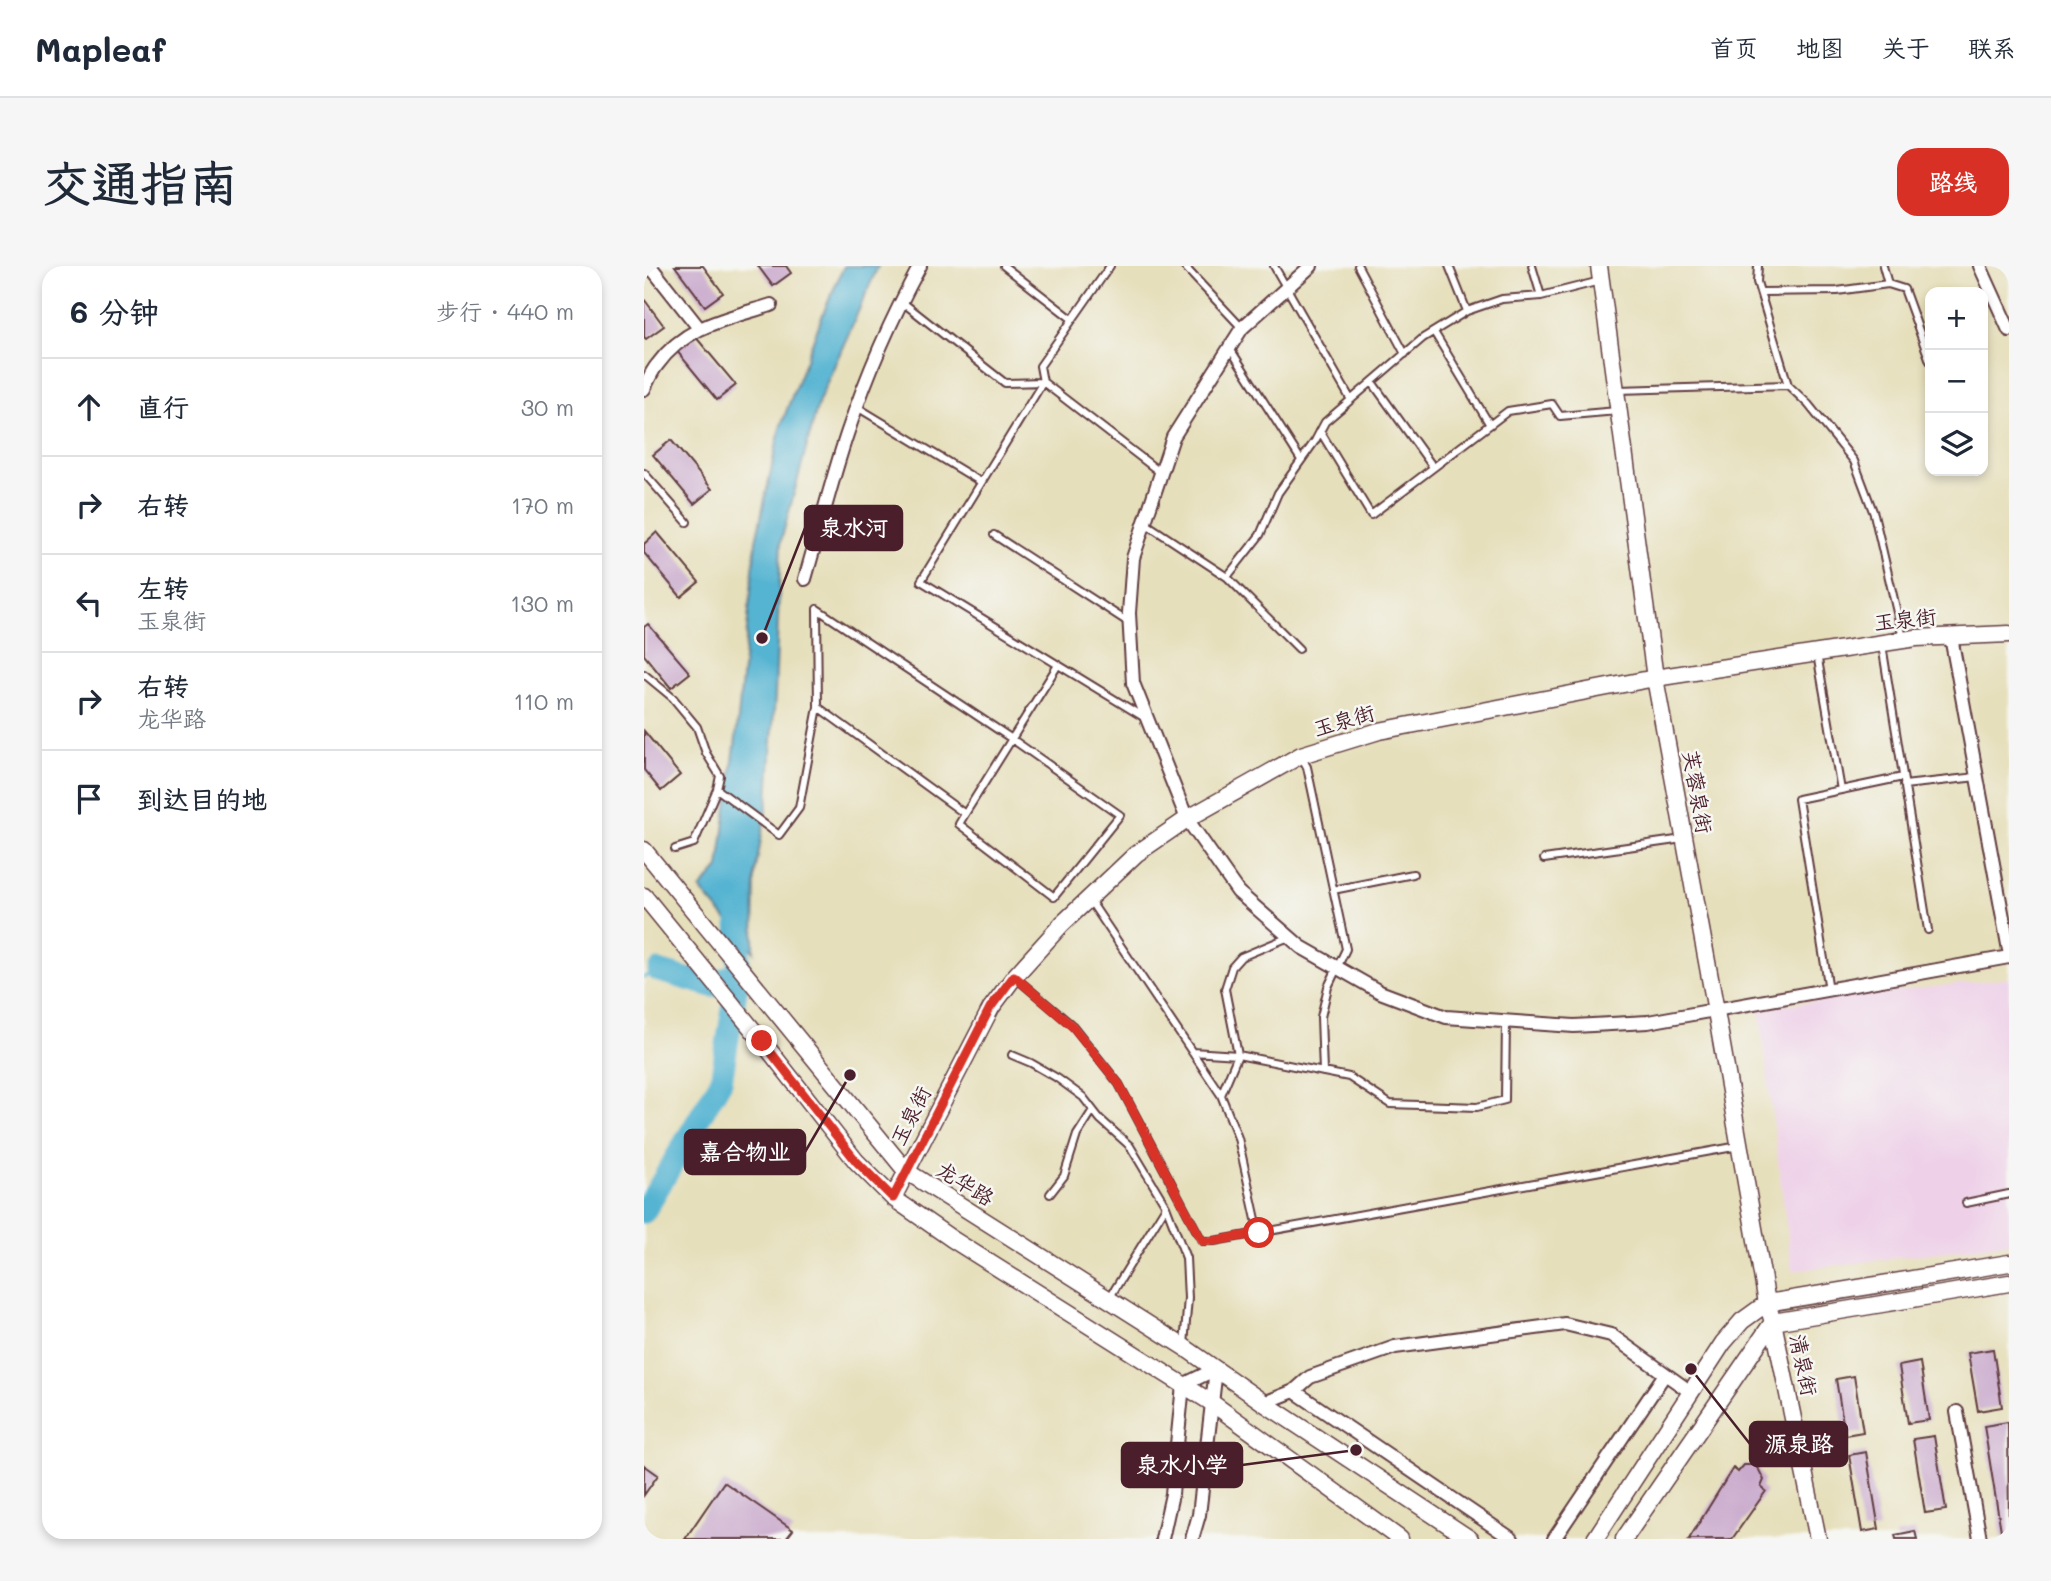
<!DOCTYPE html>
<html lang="zh">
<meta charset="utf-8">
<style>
:root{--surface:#fff;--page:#f6f6f7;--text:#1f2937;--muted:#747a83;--line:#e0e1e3;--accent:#d93025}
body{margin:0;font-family:Mali,"LXGW WenKai TC",sans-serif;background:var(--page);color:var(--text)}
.controls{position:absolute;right:21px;top:21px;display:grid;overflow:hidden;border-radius:14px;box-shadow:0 4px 10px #0003}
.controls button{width:63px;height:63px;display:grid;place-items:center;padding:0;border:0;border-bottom:2px solid var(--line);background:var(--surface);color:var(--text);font:35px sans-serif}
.stop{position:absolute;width:21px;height:21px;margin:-16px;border:5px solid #d93025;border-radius:50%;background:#fff}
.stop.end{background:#d93025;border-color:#fff;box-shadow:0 2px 7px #0008}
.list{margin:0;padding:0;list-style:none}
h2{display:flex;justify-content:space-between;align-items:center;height:91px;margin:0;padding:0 28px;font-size:30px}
h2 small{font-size:23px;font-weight:400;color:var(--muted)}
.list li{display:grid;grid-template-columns:46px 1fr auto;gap:21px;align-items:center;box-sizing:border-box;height:98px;padding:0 28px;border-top:2px solid var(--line)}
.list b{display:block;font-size:26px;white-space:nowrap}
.list p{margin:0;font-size:23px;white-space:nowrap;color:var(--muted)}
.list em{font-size:23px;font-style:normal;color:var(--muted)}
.icon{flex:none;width:38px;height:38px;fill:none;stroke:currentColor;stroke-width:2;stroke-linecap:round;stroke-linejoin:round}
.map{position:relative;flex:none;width:1365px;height:1273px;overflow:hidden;border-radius:21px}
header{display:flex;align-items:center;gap:42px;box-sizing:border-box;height:98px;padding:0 35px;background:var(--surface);border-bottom:2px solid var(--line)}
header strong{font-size:33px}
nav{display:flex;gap:38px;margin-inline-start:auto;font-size:24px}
.intro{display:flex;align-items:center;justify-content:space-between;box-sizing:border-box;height:168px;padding:0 42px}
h1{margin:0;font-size:49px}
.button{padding:18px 32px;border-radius:21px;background:var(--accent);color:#fff;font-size:24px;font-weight:700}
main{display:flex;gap:42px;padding:0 42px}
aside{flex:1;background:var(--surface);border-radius:21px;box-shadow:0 4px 10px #0003}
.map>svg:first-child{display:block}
</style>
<header>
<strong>Mapleaf</strong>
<nav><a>首页</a><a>地图</a><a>关于</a><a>联系</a></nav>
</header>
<div class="intro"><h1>交通指南</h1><a class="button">路线</a></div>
<main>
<aside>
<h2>6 分钟<small>步行 · 440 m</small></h2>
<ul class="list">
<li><svg class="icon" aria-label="ahead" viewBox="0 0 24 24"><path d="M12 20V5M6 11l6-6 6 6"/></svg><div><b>直行</b></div><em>30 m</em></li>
<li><svg class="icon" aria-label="right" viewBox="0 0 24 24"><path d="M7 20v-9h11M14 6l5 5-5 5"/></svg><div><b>右转</b></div><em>170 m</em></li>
<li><svg class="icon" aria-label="left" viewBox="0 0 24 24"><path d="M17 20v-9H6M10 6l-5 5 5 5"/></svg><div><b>左转</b><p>玉泉街</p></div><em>130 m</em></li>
<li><svg class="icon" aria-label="right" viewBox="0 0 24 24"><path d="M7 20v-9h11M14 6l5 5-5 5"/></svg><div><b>右转</b><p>龙华路</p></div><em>110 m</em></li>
<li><svg class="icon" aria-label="arrive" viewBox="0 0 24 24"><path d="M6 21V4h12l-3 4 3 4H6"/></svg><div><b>到达目的地</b></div></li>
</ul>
</aside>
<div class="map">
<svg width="1365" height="1273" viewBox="0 0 1365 1273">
<rect width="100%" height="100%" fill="#f6f6f2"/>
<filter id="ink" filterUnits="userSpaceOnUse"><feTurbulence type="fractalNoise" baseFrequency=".0143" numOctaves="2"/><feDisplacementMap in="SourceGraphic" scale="14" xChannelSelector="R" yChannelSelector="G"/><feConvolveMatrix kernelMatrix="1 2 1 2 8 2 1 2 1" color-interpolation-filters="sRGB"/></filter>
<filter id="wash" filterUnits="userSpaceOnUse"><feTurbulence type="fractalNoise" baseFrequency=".00686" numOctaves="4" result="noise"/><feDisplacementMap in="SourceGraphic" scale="28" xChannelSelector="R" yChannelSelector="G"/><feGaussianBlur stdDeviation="1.57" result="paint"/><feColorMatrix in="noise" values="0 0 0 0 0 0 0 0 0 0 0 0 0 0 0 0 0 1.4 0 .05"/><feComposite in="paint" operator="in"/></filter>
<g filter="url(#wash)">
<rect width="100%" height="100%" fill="#e6dfbb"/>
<path fill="#eed0e8" d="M1365,712V977L1148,1005L1115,742Z"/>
<path fill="#54b4d2" stroke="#4f6a7e" stroke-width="2" d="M200,0H234L175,135L137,275L131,429L124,533L111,608L110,686L56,623L75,602L92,472L112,275L136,162L181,43Z"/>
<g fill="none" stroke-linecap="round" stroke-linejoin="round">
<path stroke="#54b4d2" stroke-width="3.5" d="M0,711L15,705"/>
<path stroke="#54b4d2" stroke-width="23" d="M15,705L68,720L87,710
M0,946L77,815L95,706L94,639"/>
</g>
<g id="blocks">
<path fill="#c9a9cc" d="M31,0H59L79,27L61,40Z
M114,0H142L147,7L129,20Z
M0,33L20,60L2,73L0,71Z
M50,69L92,119L73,134L32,84Z
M27,174L68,223L50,238L9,189Z
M13,266L55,316L37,331L0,287V278Z
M4,358L46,407L27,422L0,389V361Z
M0,465L36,509L17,525L0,504Z
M1349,1083L1358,1141L1334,1145L1324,1087Z
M1276,1096L1285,1154L1264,1157L1255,1100Z
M1210,1110L1219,1166L1201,1169L1192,1113Z
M1364,1156L1365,1270L1358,1271L1340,1160Z
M1290,1170L1302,1244L1281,1247L1269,1173Z
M1222,1186L1235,1263L1218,1266L1205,1189Z
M0,1199L14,1209L0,1229Z
M1100,1199H1110L1115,1204L1120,1214L1117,1221L1122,1225L1088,1273H1045L1089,1202L1094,1206Z
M80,1216L149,1264L142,1273H41Z
M1271,1265L1273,1273H1252L1251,1269Z"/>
</g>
</g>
<g filter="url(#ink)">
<use href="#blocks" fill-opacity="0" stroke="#613c41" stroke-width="2"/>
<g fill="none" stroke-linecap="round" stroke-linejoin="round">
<defs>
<path id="service" d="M360,0L428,53
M466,0L396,100L399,116L277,315L501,452
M540,0L598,62
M630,0L707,134
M714,0L761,88
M805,0L823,45
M888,0L897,30
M1114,0L1113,16L1144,119L1164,138L1210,195L1230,248L1259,372
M1239,0L1244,18
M1116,26L1193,25L1244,18L1260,23L1286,95
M257,35L361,117L399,116L517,207
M790,66L846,159
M585,81L657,194
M728,116L789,201
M974,124L1144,119
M213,141L337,216
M676,165L727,249L864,145L908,138L916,150L973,145
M0,207L43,256
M501,257L583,311L655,383
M350,269L484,356
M583,311L616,269L634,227L671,175L681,156L779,72L823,45L858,33L897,30L956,15
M173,343L368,473L476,549L410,631L315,558L321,548L414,399
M1238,379L1284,664
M1173,388L1197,524
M0,408L29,432L53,461L62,487L76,510L73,523L50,577L31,583
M174,441L321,548
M657,490L663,501L702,683L684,721L677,751L679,806
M1260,519L1333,511
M73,523L135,569L155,542L174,441L173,343
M900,593L1039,573
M689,624L769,608
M445,633L577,829L594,872L615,967
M372,712L429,760L475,818L558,975H570L1095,880
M1185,724L1154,533L1259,511
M548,786L594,789L705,811L746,838L833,841L861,834L862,755
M368,789L387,797L413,812L439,831L456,853L486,880L522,940L542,992L544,1032L540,1079
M577,829L594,789L581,723L588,701L597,691L645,671
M406,928L420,910L433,869L449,844
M1322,937L1365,928
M466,1031L522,940"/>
<path id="minor" d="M6,0L55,62
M667,0L598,62L529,171L489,292L485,347L489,417L543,553L594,626L657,681L736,726L802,751L930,760L1004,756L1365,691
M1336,0L1365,64
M0,123C4,115 7,106 13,99C42,59 83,53 127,39
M161,313C175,265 187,216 203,168C222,111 247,53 276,0
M1307,371L1365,684
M650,1125L868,1273
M620,1137L650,1125L666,1111L751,1081L921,1058L967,1069L1048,1127
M1313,1146L1336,1273
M518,1273L528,1228L539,1119L572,1103
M548,1273L555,1249L572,1103
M910,1273L1021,1108"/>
<path id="tertiary" d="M955,0L1011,412L1072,745L1123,1037L1129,1056L1174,1273
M0,584L262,905L540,1081L620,1137L826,1273
M0,630L118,775L212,895L249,932L308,973L568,1137L756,1273
M249,932L347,742L371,710L418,658L492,588L543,553L657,489L735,465L1011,412L1272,372L1365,368
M951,1273L1079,1077L1098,1055L1123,1037L1365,997
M980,1273L1129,1056L1365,1017"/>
</defs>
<use href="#service" stroke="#613c41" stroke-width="10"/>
<use href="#minor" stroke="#613c41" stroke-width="16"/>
<use href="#tertiary" stroke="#613c41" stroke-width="19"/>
<use href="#service" stroke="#fff" stroke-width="6"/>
<use href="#minor" stroke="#fff" stroke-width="12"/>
<use href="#tertiary" stroke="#fff" stroke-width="16"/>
</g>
</g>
<g fill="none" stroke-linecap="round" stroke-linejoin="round" filter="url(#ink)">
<path stroke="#d93025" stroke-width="9" d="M118,775L212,895L249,932L346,742L370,710L429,761L475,818L558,975H570L615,967"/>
</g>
<g text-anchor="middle" stroke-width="5" stroke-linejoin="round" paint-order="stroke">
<g font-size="21" fill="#4a1f2b" stroke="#f6f6f2">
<text transform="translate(1261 354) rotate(-6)" y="7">玉泉街</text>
<text transform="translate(700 455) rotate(-16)" y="7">玉泉街</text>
<text transform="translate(1053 526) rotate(80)" y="7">芙蓉泉街</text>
<text transform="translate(267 850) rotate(-63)" y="7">玉泉街</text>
<text transform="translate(321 918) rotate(32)" y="7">龙华路</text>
<text transform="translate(1159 1099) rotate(78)" y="7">清泉街</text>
</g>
</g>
<path fill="none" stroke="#4a1f2b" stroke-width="2.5" d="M118 372L161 262M206 809L161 886M1047 1103L1106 1178M712 1184L598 1199"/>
<g fill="#4a1f2b" stroke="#f6f6f2" stroke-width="2.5">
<circle cx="118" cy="372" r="7"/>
<circle cx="206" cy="809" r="7"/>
<circle cx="1047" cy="1103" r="7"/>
<circle cx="712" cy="1184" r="7"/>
</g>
<g fill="#4a1f2b" stroke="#4a1f2b" stroke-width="2.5">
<rect x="161" y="240" width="97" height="44" rx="7"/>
<rect x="41" y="864" width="120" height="44" rx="7"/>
<rect x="1106" y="1156" width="97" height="44" rx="7"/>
<rect x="478" y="1177" width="120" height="44" rx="7"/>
</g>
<g font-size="23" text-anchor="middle" font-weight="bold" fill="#fff">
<text x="210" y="270">泉水河</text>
<text x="101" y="894">嘉合物业</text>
<text x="1155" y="1186">源泉路</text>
<text x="538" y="1207">泉水小学</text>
</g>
</svg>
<div class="controls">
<button>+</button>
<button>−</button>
<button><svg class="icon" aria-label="layers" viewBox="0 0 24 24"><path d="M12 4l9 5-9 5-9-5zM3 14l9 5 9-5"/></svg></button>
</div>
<div class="stop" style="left:615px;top:967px"></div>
<div class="stop end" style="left:118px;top:775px"></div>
</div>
</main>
